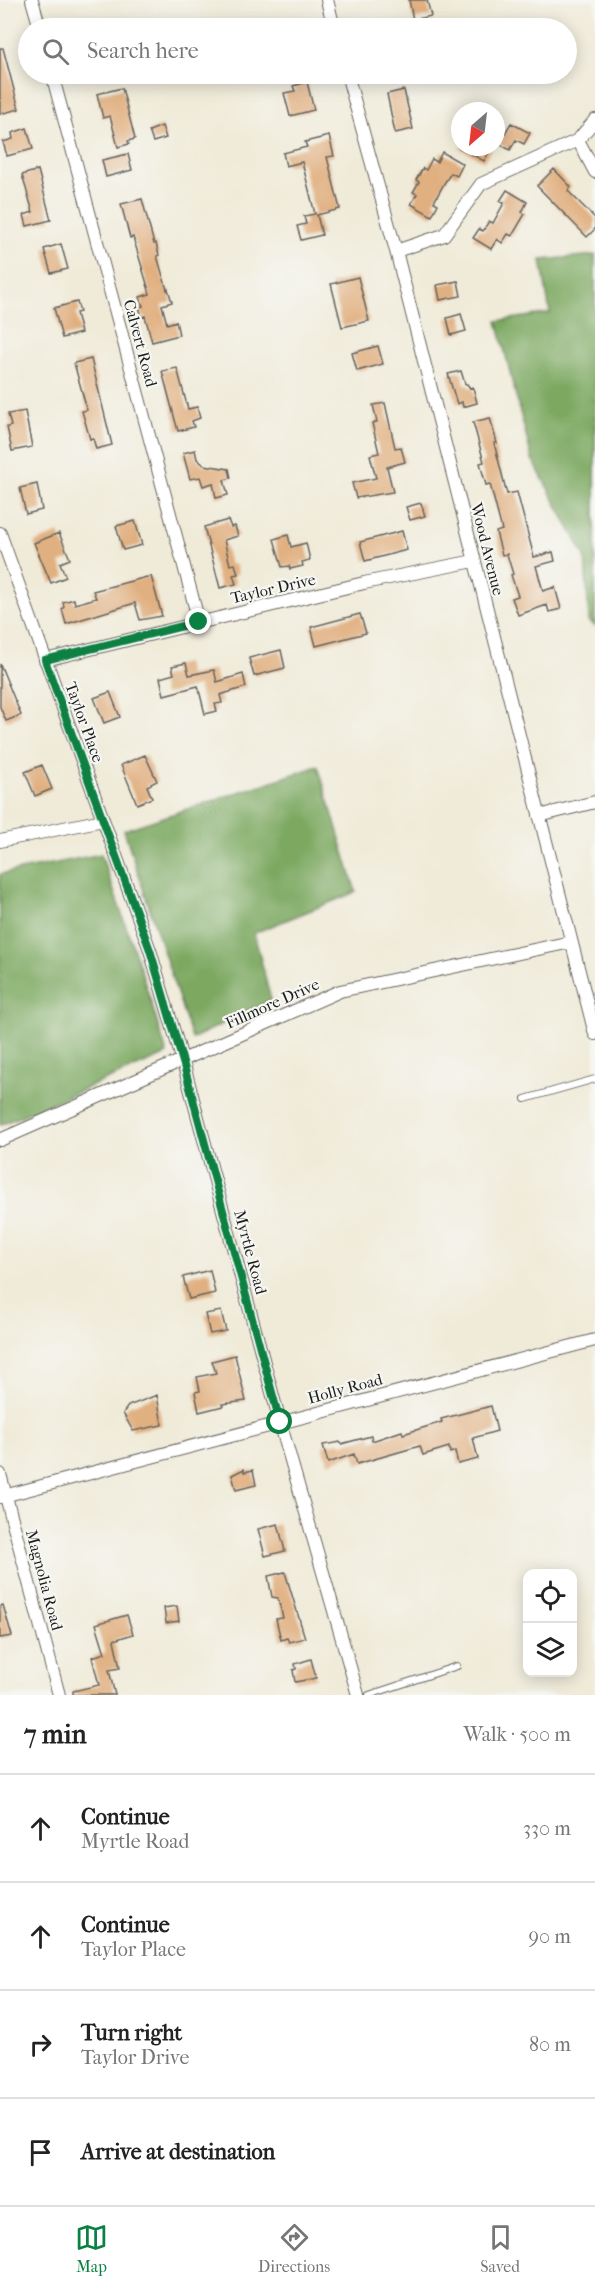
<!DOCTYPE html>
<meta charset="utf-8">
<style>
:root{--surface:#fff;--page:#f2f2f2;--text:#222;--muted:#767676;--line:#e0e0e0;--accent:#0b8043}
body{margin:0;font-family:"IM FELL French Canon",serif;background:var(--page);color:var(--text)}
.controls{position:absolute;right:18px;bottom:18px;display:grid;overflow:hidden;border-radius:12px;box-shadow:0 3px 15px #0003}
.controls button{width:54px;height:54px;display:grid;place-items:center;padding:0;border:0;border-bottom:2px solid var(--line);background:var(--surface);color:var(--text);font:30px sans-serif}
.compass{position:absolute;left:451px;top:102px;width:54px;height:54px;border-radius:50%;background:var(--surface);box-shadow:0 3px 15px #0003;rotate:208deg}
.stop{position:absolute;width:18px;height:18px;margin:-14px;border:4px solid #0b8043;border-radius:50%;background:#fff}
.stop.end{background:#0b8043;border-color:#fff;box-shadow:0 2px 6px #0008}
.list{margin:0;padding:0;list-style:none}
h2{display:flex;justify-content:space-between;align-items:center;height:78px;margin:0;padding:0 24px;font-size:26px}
h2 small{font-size:20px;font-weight:400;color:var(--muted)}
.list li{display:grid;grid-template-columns:39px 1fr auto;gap:18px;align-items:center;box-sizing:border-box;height:108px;padding:0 24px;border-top:2px solid var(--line)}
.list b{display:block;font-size:22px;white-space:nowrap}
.list p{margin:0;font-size:20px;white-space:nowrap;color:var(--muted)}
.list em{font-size:20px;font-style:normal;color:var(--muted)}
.icon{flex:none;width:33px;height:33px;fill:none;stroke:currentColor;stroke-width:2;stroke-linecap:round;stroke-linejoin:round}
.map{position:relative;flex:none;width:595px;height:1695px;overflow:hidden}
.search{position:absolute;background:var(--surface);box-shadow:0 3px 15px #0003;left:18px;right:18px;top:18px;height:66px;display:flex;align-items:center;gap:15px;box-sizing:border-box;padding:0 21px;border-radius:33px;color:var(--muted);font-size:22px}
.sheet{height:510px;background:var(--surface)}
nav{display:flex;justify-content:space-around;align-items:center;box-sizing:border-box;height:84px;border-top:2px solid var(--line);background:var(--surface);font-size:16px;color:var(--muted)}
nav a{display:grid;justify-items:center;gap:3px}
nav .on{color:var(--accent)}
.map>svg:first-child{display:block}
</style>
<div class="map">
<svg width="595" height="1695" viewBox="0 0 595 1695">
<rect width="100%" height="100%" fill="#f6f6f2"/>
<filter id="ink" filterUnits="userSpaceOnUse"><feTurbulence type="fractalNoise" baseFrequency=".0167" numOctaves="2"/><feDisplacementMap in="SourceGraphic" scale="12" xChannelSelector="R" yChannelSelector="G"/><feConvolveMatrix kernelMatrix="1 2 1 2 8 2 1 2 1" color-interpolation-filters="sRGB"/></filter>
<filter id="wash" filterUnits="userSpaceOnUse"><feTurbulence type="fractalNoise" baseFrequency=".008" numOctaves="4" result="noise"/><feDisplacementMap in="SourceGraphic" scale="24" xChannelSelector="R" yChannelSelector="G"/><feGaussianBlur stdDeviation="1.35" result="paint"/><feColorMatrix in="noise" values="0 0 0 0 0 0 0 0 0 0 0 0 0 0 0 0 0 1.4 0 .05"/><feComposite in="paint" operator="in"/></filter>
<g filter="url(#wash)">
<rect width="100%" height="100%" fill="#f0ebd9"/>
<path fill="#7ba860" stroke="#4c623e" stroke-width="1.5" d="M595,255V626L589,621L585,557L532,459L497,321L550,313L541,260Z
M318,766L356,892L254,933L271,1000L192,1039L124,830Z
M101,854L140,967L167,1054L0,1125V874Z"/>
<g id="blocks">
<path fill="#e1b081" d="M409,0H427L431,16L413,20Z
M0,48H3L19,109L0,114Z
M307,82L314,110L290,116L284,93L295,91L293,86Z
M122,88L135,139L128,141L129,144L118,147L110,116L103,118L97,94Z
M404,90L413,129L395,133L387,94Z
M511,123L530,133L524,144L516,140L510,150L496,142V128L505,133Z
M162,126L166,138L153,142L149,131Z
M27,128L33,149L7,156L3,142L13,139L12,133Z
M329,136L334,156L327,157L340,209L317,215L322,235L301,240L297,226L306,224L304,216L315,214L302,162L286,166L283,153L307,147L305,142Z
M458,147H492L484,161Z
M442,152L463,164L457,176L451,173L445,182L434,202L438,204L432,216L411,204L417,194L413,192L419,182L416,180L423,168L426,170L432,159L437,162Z
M128,154L132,170L106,177L102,160Z
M554,169L571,187L568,191L595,218V229L587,237L537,186Z
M38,170L51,220L27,226L24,215L33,212L22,175Z
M507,190L527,202L522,212L525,214L512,236L508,234L502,243L497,239L491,249L473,238L479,229L483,231L489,221L493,223L504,203L500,201Z
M142,199L154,244L156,243L159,255L157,256L167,290L168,289L172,302L162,305L167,324L176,321L179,335L152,342L145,316L142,317L139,307L143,306L140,297L150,294L133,237L130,238L121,204Z
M61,244L68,269L51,273L44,249Z
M358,277L369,321L342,327L331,284Z
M458,281L461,296L440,300L437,285Z
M77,302L80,312L76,313L81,333L62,338L54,308Z
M461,314L466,331L451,335L447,318Z
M378,346L383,364L357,371L352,353Z
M91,359L112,445L96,449L93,438L90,439L82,411L87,410L74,363Z
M177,368L188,409L197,407L200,418L192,421L194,427L178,431L162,371Z
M461,371L465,384H467L470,388L473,387L477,403L463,407L462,402L457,404L448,374Z
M385,403L395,448L401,447L405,462L387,467L393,492L356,498L352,483L376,478L370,455L379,453L372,423L377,422L373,405Z
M25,411L32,447L12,451L7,427L11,426L8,414Z
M490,418L497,443H494L507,494L517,492L534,557L553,552L555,561L536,566L543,591L555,587L561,609L549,612L547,605L518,615L512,598L518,596L511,575L513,574L507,554L502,555L496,532L502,530L490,484L486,485L480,463L484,462L473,422Z
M195,450L197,459L204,465L229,469L231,478L224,480L228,495L216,498L213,483L203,486L200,477L190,479L183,453Z
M37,484L42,510L26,514L20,488Z
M421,503L425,516L410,520L406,507Z
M228,520L231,527L235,526L238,536L224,540L230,565L235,564L238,574L233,575L236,584L220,588L204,527Z
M135,521L142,545L123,550L116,526Z
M402,531L407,550L365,561L360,542Z
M59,533L70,559L60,563L66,577L51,583L34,543Z
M288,535L291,547L306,543L310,560L302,562L303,566L290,569L289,566L282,567L274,539Z
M151,576L162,616L140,620L135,603L66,624L62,609L64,607L63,602L74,599L75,604L96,598L93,591Z
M360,614L366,633L316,646L311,627Z
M281,650L285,668L254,676L249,658Z
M186,663L189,675L214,670L217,682L243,674L246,687L220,695L222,703L215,704L217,711L205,714L198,686L164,695L160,678L174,674L172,666Z
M0,664L21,715L6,721L0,707Z
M110,692L120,717L104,723L94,698Z
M145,755L157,781L147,786L152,798L137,804L121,765Z
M42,765L52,789L35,796L25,772Z
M210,1270L215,1293L189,1299L183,1277Z
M221,1311L226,1331L210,1334L205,1314Z
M235,1355L246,1401L222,1404L223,1406L199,1412L195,1392L200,1391L197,1377L216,1373L212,1361Z
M157,1395L162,1425L133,1431L123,1413L128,1406Z
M491,1406L497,1431L473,1438L478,1459L458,1464L455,1451L450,1453L449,1447L423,1455L420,1446L357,1464L354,1454L328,1463L323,1445L340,1442L341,1444L371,1436L372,1441L402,1431L403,1434L442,1422L441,1419Z
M244,1469V1472L253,1470L256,1485L236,1490L232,1475Z
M278,1524L285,1551L265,1556L258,1529Z
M285,1572L305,1638L289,1642L287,1638L281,1640L276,1619L283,1618L278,1598L272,1597L268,1576Z
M3,1605L12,1636L0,1638V1606Z
M177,1606L179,1621L166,1623L164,1608Z
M127,1615L133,1634L114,1640L120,1668L109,1670L115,1695H73V1691L99,1685L92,1657L105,1653L96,1624Z
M311,1659L316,1678L295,1682L293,1670L296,1669L295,1664Z"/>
</g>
</g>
<g filter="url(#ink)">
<use href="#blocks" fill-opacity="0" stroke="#66645e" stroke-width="1.5"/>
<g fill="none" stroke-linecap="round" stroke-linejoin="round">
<defs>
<path id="lane" d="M525,1099L595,1079
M369,1695L457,1666"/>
<path id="street" d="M32,0L40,28
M327,0L334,28
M52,74L199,622
M347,74L396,251L595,1034
M595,120L578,140L595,172
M396,251L444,235L481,184L578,140
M0,533L150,950L183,1062L280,1422L358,1695
M45,660L364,583L474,561
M539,816L595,802
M0,841L103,820
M0,1140L340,991L571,942
M0,1474L59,1695
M0,1497L595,1340"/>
</defs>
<use href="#lane" stroke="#66645e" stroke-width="8"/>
<use href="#street" stroke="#66645e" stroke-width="14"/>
<use href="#lane" stroke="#fff" stroke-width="6"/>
<use href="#street" stroke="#fff" stroke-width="12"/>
</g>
</g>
<g fill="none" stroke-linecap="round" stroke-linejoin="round" filter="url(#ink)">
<path stroke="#0b8043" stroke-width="8" d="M199,622L45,660L150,950L183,1062L280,1422"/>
</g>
<g text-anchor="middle" stroke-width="4.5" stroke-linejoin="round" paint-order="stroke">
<g font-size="16" fill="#1c1c1c" stroke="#f6f6f2">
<text transform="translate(141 343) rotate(75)" y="6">Calvert Road</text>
<text transform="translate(488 549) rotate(76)" y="6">Wood Avenue</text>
<text transform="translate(273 588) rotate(-13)" y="6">Taylor Drive</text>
<text transform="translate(85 722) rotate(70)" y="6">Taylor Place</text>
<text transform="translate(272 1003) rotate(-24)" y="6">Fillmore Drive</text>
<text transform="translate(251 1252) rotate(75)" y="6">Myrtle Road</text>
<text transform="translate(345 1388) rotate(-15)" y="6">Holly Road</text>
<text transform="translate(45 1580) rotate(75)" y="6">Magnolia Road</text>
</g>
</g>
</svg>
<div class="controls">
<button><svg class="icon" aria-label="locate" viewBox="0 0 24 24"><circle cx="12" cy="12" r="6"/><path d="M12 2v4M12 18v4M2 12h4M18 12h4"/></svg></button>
<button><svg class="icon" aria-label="layers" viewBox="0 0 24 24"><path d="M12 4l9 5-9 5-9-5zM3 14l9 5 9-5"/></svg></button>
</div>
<svg class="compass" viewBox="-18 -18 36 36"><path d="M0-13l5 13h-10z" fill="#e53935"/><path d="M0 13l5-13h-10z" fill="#767676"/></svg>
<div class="stop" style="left:280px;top:1422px"></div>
<div class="stop end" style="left:199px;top:622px"></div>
<div class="search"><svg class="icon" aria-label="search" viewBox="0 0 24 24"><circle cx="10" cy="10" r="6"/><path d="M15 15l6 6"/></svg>Search here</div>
</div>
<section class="sheet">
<h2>7 min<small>Walk · 500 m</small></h2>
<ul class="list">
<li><svg class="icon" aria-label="ahead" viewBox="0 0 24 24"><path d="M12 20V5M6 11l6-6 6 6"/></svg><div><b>Continue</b><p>Myrtle Road</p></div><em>330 m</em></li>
<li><svg class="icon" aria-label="ahead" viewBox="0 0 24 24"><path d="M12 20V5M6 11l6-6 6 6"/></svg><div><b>Continue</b><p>Taylor Place</p></div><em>90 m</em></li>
<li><svg class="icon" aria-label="right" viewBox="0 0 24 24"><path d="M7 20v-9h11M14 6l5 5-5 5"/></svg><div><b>Turn right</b><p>Taylor Drive</p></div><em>80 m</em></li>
<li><svg class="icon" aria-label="arrive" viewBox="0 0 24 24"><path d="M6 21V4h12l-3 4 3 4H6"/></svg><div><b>Arrive at destination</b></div></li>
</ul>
</section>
<nav>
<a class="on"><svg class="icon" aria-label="map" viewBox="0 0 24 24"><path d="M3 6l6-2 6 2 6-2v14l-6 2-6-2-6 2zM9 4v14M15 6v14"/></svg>Map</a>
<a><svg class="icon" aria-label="directions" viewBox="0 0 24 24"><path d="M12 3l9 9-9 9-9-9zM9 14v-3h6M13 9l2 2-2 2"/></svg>Directions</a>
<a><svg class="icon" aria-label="saved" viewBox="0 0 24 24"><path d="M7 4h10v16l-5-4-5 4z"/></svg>Saved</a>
</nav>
